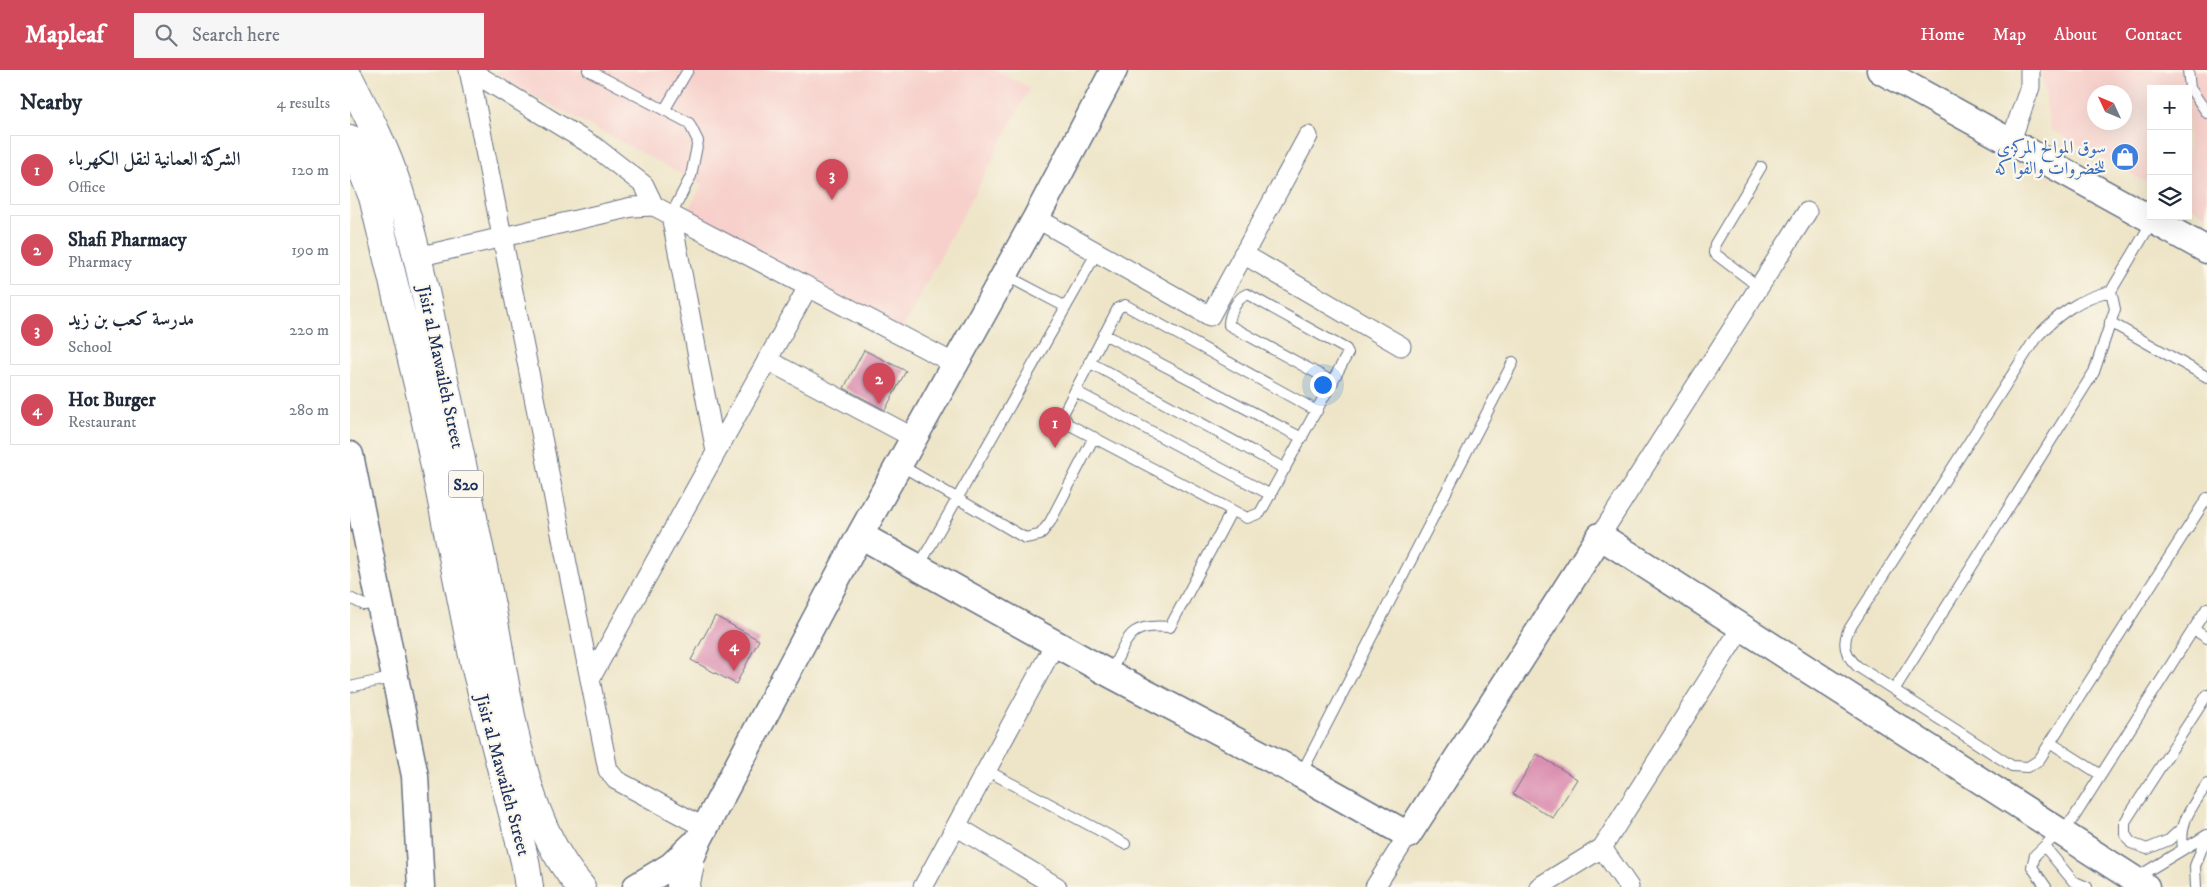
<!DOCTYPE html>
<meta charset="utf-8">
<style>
:root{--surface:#fff;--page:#f6f6f7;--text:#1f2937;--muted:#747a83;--line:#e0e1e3;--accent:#d1495b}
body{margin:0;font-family:"IM FELL DW Pica",Amiri,serif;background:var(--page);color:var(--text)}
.controls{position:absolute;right:15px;top:15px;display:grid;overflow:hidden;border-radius:0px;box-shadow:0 5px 20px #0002}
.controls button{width:45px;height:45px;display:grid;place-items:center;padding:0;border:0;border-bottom:1px solid var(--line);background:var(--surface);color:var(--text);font:25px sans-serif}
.compass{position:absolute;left:1737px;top:15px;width:45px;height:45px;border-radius:50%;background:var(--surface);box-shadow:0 5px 20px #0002;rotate:314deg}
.you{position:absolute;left:972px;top:314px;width:18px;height:18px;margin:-12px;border:4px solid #fff;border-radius:50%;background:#1a73e8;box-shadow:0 0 0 8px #1a73e833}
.badge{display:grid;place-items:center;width:32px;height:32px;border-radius:50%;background:var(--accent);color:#fff;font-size:16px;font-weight:700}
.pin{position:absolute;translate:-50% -41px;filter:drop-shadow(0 1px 2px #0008)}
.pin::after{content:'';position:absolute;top:26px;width:18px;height:15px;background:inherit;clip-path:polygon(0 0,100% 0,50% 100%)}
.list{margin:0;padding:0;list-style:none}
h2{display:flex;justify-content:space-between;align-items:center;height:65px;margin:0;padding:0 20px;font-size:21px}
h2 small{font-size:16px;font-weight:400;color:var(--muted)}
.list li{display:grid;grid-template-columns:32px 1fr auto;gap:15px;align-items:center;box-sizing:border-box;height:70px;margin:0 10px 10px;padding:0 10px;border:1px solid var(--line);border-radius:0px}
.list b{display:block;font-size:19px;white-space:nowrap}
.list p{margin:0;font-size:16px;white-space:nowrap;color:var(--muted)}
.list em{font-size:16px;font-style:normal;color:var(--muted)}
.icon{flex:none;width:28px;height:28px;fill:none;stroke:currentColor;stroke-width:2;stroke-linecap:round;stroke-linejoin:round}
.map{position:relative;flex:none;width:1857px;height:817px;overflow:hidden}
header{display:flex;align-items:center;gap:30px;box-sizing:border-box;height:70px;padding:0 25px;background:var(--accent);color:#fff}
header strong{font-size:24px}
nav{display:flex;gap:28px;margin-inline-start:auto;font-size:18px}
.search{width:350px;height:45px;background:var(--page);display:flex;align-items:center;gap:12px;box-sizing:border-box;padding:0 18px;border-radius:0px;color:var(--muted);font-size:19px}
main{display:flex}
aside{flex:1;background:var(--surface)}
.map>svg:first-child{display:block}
</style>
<header>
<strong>Mapleaf</strong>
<div class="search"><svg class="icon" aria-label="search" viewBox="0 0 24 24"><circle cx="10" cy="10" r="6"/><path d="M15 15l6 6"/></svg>Search here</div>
<nav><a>Home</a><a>Map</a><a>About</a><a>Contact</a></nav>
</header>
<main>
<aside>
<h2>Nearby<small>4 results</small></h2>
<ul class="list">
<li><span class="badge">1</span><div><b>الشرکة العمانیة لنقل الکهرباء</b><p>Office</p></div><em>120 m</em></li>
<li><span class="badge">2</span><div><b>Shafi Pharmacy</b><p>Pharmacy</p></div><em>190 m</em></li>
<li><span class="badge">3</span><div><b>مدرسة كعب بن زيد</b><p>School</p></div><em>220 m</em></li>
<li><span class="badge">4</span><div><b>Hot Burger</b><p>Restaurant</p></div><em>280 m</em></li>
</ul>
</aside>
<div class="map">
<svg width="1857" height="817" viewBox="0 0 1857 817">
<rect width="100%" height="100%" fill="#fbf7ec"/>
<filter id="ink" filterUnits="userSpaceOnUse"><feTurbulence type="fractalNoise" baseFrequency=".02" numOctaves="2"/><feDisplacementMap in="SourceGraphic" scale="10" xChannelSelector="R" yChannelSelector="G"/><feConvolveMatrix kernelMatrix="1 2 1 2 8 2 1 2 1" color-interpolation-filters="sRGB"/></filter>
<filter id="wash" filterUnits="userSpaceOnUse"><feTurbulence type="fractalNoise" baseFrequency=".0096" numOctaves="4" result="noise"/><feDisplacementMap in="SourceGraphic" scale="20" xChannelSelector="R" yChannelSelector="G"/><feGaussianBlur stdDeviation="1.12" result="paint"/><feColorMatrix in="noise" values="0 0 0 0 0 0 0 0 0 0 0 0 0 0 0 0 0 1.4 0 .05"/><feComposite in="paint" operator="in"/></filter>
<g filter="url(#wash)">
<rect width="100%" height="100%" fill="#eee5c8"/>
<path fill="#f7d0cb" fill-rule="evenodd" d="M148,0H645L680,18L548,267L336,144L352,115L152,9Z
M1692,0H1857V146L1838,135V19H1801V115L1700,59ZM1744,22H1774V52H1744Z"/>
<g id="blocks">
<path fill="#db90b1" d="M514,280L556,301L535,340L494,318Z
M365,546L409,570L386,614L341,590Z
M1187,684L1227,709L1203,748L1163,724Z"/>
</g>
</g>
<g filter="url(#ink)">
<use href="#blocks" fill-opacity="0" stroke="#656f83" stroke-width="1"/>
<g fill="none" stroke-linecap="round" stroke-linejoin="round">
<defs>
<path id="lane" d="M238,0L339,53L348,71L341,106L321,145
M1838,0L1840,18L1857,43
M315,39L338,0
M1803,150L1761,221C1729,228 1707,245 1685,269L1498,561C1492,575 1496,586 1507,596L1662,696L1678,697L1689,690L1857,428
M655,205L716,237
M1409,217L1364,183L1365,174L1411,97
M1760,252L1857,307
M754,264L952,368
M739,292L935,399
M725,321L921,425
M967,341L775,235L768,238L713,344L718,354L897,448L910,443L998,283L996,279L897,224C887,228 879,244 879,255L983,312
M550,395L675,468L690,465L700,452L744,367
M569,496L747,182
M0,528L14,535L29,533
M1843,559L1857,568
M760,603C779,568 776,553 820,557L882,440
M0,617L45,607
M1544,620L1744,302L1765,239L1761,221
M1701,673L1751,705
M636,700L775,774
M951,704L1163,292
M1832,758L1819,770L1797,779L1781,773L1775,764V752L1778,747L1857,625
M1695,777L1723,811L1737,817
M1833,779C1829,749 1842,738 1857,714
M1784,809L1857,765
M1696,817L1682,797L1685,785L1723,749L1857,538
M1846,817L1845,796L1857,765"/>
<path id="street" d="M119,0L258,700L266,710L355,758
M119,0L245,77L294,115L304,136
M1660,73L1680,17V0
M321,145L366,382
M686,148L860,246L958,66
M893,184L1051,276
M67,187L282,137L304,136L605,294
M417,290L564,368
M1250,466L1457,142
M240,609L458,217
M606,756L707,817
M1252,778L1279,817
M573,817L706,572
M1025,817L1058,765
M1189,817L1252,778L1391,558"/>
<path id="secondary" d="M1530,0L1857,180
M0,385L65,706L71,817
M510,465L760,604L951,705L1058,765L1250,466L1796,817
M330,815L349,769L510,465L686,148L764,0
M286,817L321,796L343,775"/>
<path id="primary" d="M0,10C18,45 36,80 48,118C66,173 77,231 89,288C108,372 125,457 142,541C159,629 170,749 231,817
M0,69L23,127L71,327L124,591L175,791L179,817"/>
<path id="highway" d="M335,817L340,795"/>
</defs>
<use href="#lane" stroke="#656f83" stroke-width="12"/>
<use href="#street" stroke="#656f83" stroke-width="21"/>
<use href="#secondary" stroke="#656f83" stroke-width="29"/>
<use href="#primary" stroke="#656f83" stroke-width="30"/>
<use href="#highway" stroke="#656f83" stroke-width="30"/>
<use href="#lane" stroke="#fff" stroke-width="10"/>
<use href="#street" stroke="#fff" stroke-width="19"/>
<use href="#secondary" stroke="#fff" stroke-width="26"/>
<use href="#primary" stroke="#fff" stroke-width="28"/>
<use href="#highway" stroke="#fff" stroke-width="28"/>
</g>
</g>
<defs>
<symbol id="shop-disc" viewBox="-11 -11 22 22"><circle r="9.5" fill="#3f7fe0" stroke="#fbf7ec"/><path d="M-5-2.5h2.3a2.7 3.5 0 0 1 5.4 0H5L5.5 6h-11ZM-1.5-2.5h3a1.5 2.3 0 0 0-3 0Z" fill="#fff"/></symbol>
</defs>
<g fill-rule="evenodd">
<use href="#shop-disc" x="1759" y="71" width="32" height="32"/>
</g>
<g text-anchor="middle" stroke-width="4.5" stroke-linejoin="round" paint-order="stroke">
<rect fill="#fbf7ec" stroke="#5e6b89" stroke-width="1" x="98.5" y="400.5" width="35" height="27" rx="4"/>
<g font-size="16" font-weight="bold" fill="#1b2f5e">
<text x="116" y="420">S20</text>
</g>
<g font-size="18" fill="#366cbe" stroke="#fbf7ec" text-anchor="end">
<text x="1756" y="83">سوق الموالح المركزي<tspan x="1756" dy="21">للخضروات والفواكه</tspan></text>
</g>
<g font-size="18" fill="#1b2f5e" stroke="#fbf7ec">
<text transform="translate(91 297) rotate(78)" y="6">Jisir al Mawaileh Street</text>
<text transform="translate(153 705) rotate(75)" y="6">Jisir al Mawaileh Street</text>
</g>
</g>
</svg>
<div class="controls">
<button>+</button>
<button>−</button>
<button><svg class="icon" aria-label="layers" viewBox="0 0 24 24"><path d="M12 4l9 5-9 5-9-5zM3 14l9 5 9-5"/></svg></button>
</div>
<svg class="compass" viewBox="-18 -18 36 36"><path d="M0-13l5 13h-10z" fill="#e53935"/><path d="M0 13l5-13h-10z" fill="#747a83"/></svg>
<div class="you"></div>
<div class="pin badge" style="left:705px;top:378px">1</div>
<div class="pin badge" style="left:529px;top:334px">2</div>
<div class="pin badge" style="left:482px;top:130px">3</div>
<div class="pin badge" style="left:384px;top:601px">4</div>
</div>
</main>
